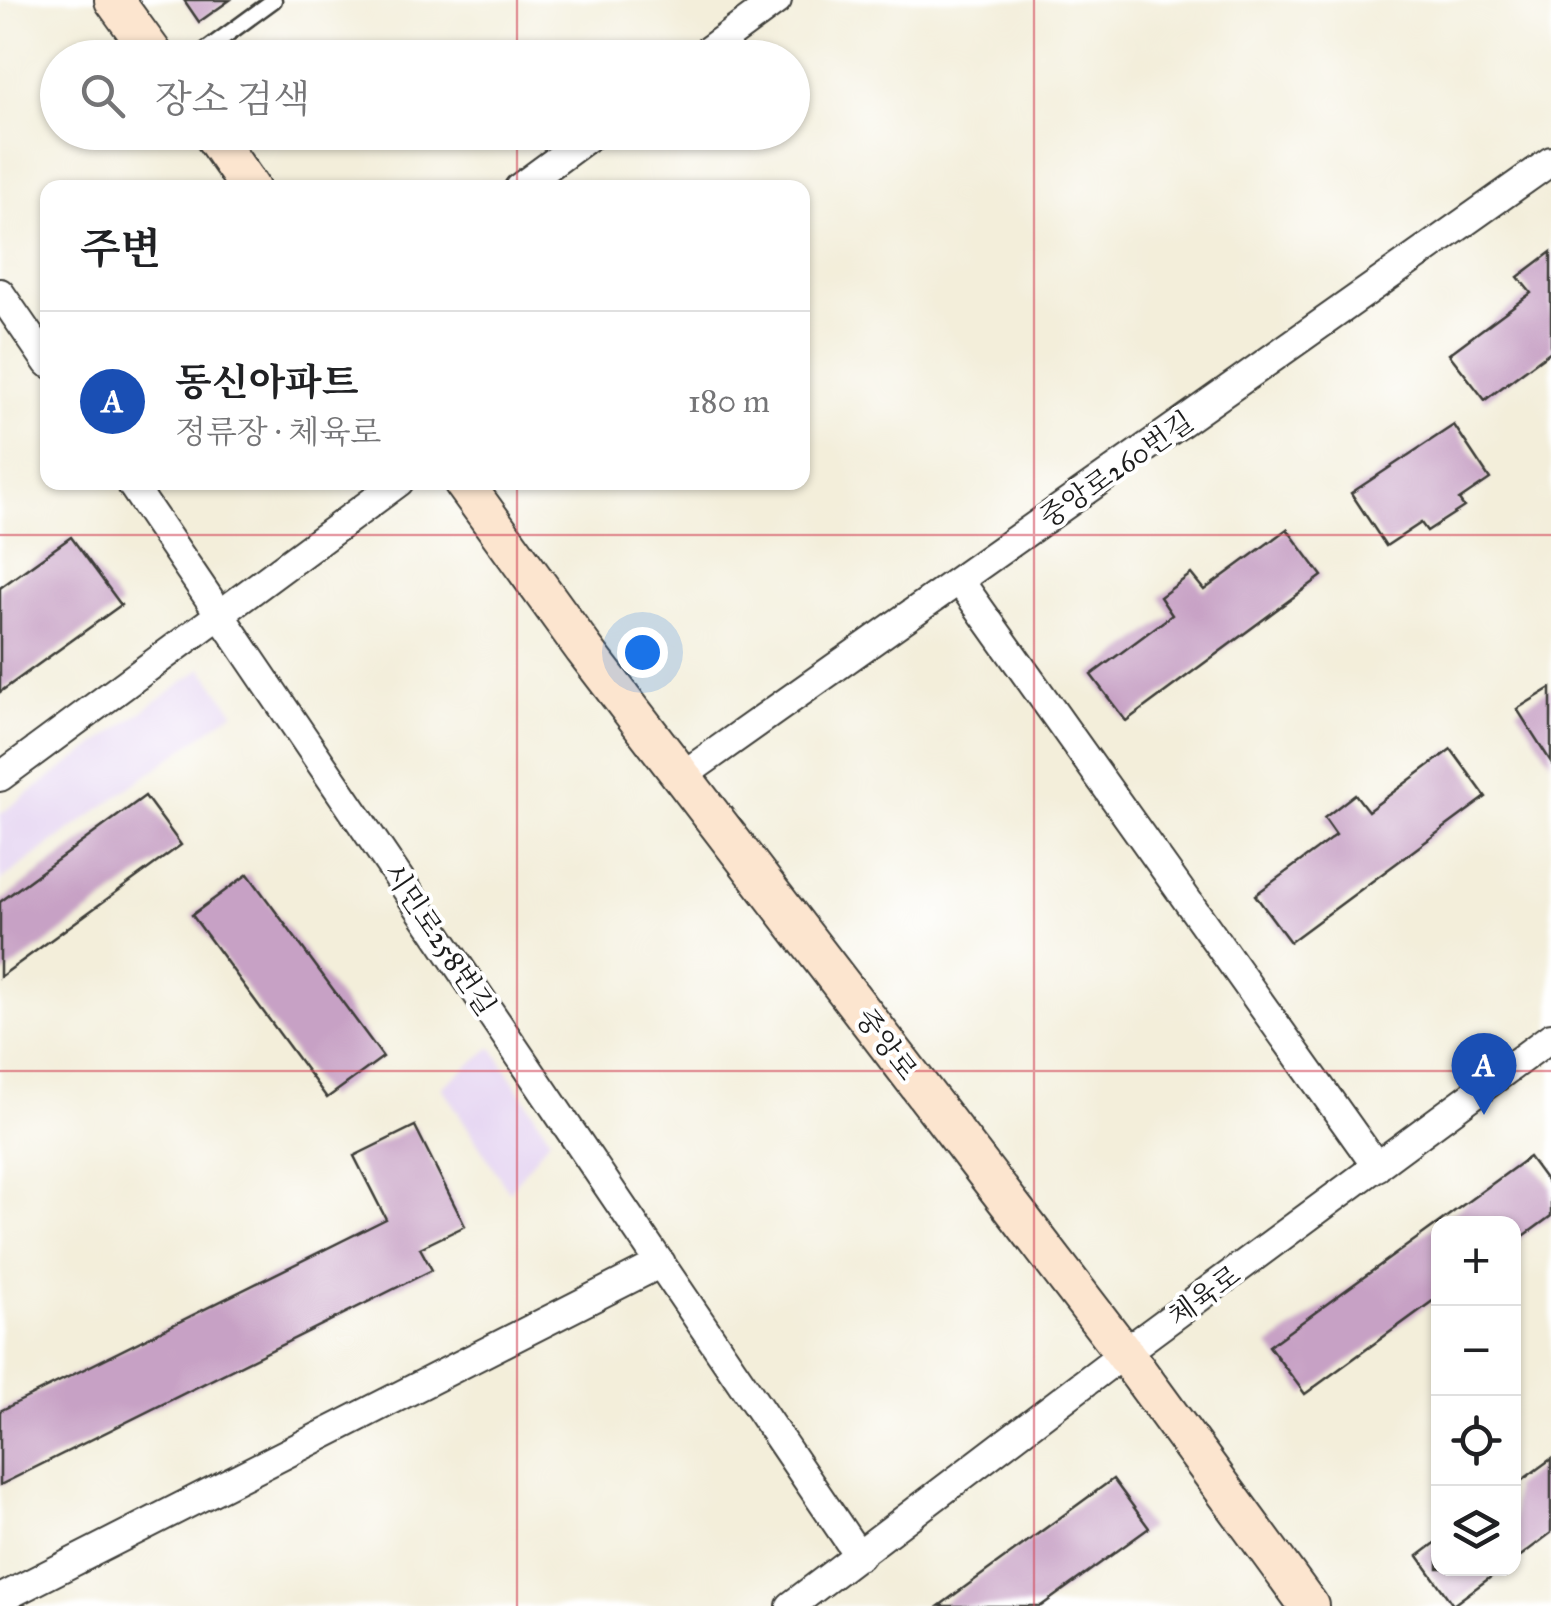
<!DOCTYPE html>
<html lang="ko">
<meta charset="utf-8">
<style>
:root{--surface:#fff;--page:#f2f2f2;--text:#202124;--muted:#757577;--line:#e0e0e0;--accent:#0b8043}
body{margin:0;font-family:"IM FELL Great Primer","Noto Serif KR",serif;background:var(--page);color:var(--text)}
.controls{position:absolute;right:30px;bottom:30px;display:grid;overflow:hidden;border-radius:20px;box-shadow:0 2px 8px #0004}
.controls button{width:90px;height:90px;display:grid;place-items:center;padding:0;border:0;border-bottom:2px solid var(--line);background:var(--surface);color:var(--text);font:50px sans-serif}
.you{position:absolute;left:642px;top:652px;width:35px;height:35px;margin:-25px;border:8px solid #fff;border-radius:50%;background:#1a73e8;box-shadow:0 0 0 15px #1a73e833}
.badge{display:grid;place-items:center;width:65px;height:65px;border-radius:50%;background:var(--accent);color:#fff;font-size:32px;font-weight:700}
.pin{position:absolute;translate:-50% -82px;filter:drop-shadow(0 2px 5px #0008)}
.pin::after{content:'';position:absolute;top:52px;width:35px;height:30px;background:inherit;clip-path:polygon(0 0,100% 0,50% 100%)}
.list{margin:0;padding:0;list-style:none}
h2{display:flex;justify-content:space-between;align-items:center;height:130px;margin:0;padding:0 40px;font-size:42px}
h2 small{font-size:32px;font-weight:400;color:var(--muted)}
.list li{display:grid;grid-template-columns:65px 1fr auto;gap:30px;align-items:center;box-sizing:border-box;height:180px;padding:0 40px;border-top:2px solid var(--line)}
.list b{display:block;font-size:38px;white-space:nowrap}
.list p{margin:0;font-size:32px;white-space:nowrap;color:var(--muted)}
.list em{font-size:32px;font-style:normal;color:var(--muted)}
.icon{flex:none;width:55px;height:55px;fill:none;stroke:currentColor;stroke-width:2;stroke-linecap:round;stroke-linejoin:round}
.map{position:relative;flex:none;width:1551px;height:1606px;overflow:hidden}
.search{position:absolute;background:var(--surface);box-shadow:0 2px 8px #0004;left:40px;top:40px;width:770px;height:110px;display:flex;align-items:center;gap:25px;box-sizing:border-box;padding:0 35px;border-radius:55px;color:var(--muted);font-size:38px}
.panel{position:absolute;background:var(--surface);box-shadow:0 2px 8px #0004;left:40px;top:180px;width:770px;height:310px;border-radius:20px}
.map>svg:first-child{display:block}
</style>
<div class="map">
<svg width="1551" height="1606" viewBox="0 0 1551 1606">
<rect width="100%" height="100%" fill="#fff"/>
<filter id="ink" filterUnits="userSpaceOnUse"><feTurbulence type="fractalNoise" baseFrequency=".01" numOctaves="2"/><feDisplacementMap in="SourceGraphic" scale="20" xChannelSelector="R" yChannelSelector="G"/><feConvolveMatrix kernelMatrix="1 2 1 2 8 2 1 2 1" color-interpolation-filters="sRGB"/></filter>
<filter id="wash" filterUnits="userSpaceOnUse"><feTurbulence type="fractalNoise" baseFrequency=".0048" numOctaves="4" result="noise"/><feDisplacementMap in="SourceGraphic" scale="40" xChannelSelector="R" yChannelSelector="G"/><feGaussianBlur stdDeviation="2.25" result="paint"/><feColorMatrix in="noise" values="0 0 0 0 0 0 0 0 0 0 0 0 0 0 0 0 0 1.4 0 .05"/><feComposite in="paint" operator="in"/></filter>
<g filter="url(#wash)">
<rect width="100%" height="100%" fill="#f3eeda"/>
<path fill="#e4d3f1" d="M202,668L234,712L0,881V814Z
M492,1047L550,1138L509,1192L442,1087Z"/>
<g id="blocks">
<path fill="#c7a1c5" d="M184,0H230L199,22Z
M1551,252V351L1485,400L1449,354L1531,293L1518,277Z
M1454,425L1490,479L1459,500L1464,507L1427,531L1421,523L1386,546L1351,493Z
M1287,529L1322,576L1126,721L1091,675L1172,615L1160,597L1191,574L1204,590Z
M71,537L121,605L0,692V588Z
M1551,688V762L1517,709Z
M1451,749L1486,797L1290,942L1255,895L1336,835L1324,818L1355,794L1368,811Z
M145,796L181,845L0,977V902Z
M248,874L383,1057L327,1098L192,915Z
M415,1126L465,1226L420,1248L432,1270L0,1485V1411L386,1219L354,1156Z
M1529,1157L1551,1187V1216L1514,1243V1224H1438V1297L1305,1394L1269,1346Z
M1551,1459V1533L1514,1561V1486Z
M1113,1479L1149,1528L1041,1606H939Z
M1438,1541V1568H1503L1453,1605L1418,1556Z"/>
</g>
</g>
<g filter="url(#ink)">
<use href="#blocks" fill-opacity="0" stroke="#3c3c38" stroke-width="2.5"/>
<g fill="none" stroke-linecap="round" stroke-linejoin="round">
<defs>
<path id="lane" d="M195,58L274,0"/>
<path id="street" d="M698,58L777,0
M519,188L595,132
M0,293L48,363
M130,482L859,1556
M959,580L1377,1167
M682,776L1551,161
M0,777L399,482
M0,1599L661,1263
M791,1606L1124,1353L1551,1037"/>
<path id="secondary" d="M114,0L156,58
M211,132L250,188
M463,482L584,649L1124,1353L1309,1606"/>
</defs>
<use href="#lane" stroke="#3c3c38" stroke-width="19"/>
<use href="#street" stroke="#3c3c38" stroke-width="32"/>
<use href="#secondary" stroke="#3c3c38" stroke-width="42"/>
<use href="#lane" stroke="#fff" stroke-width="14"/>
<use href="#street" stroke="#fff" stroke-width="28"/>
<use href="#secondary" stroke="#fce5cf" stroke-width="38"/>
</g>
</g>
<path fill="none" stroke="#d1495b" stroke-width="2.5" stroke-opacity="0.55" d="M517,0V58M1034,0V1606M517,132V188M517,482V1606M0,535H1551M0,1071H1551"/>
<g text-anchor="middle" stroke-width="8" stroke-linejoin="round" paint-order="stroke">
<g font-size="28" fill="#1c1c1c" stroke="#fff">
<text transform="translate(1116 469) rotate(-35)" y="10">중앙로260번길</text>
<text transform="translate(440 939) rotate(56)" y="10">시민로258번길</text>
<text transform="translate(887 1044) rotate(53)" y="10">중앙로</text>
<text transform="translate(1204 1295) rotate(-36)" y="10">체육로</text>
</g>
</g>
</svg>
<div class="controls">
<button>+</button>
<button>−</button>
<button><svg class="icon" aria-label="locate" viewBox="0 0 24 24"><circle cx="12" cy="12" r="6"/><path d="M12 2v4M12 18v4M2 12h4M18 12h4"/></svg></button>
<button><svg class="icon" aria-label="layers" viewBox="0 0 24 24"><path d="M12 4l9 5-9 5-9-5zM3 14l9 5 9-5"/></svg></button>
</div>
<div class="you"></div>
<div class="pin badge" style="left:1484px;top:1115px;background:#1a4fb4">A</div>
<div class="search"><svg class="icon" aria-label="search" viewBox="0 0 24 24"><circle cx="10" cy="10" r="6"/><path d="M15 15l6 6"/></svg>장소 검색</div>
<section class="panel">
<h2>주변<small></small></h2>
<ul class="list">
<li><span class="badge" style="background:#1a4fb4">A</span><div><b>동신아파트</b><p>정류장 · 체육로</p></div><em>180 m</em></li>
</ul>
</section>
</div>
